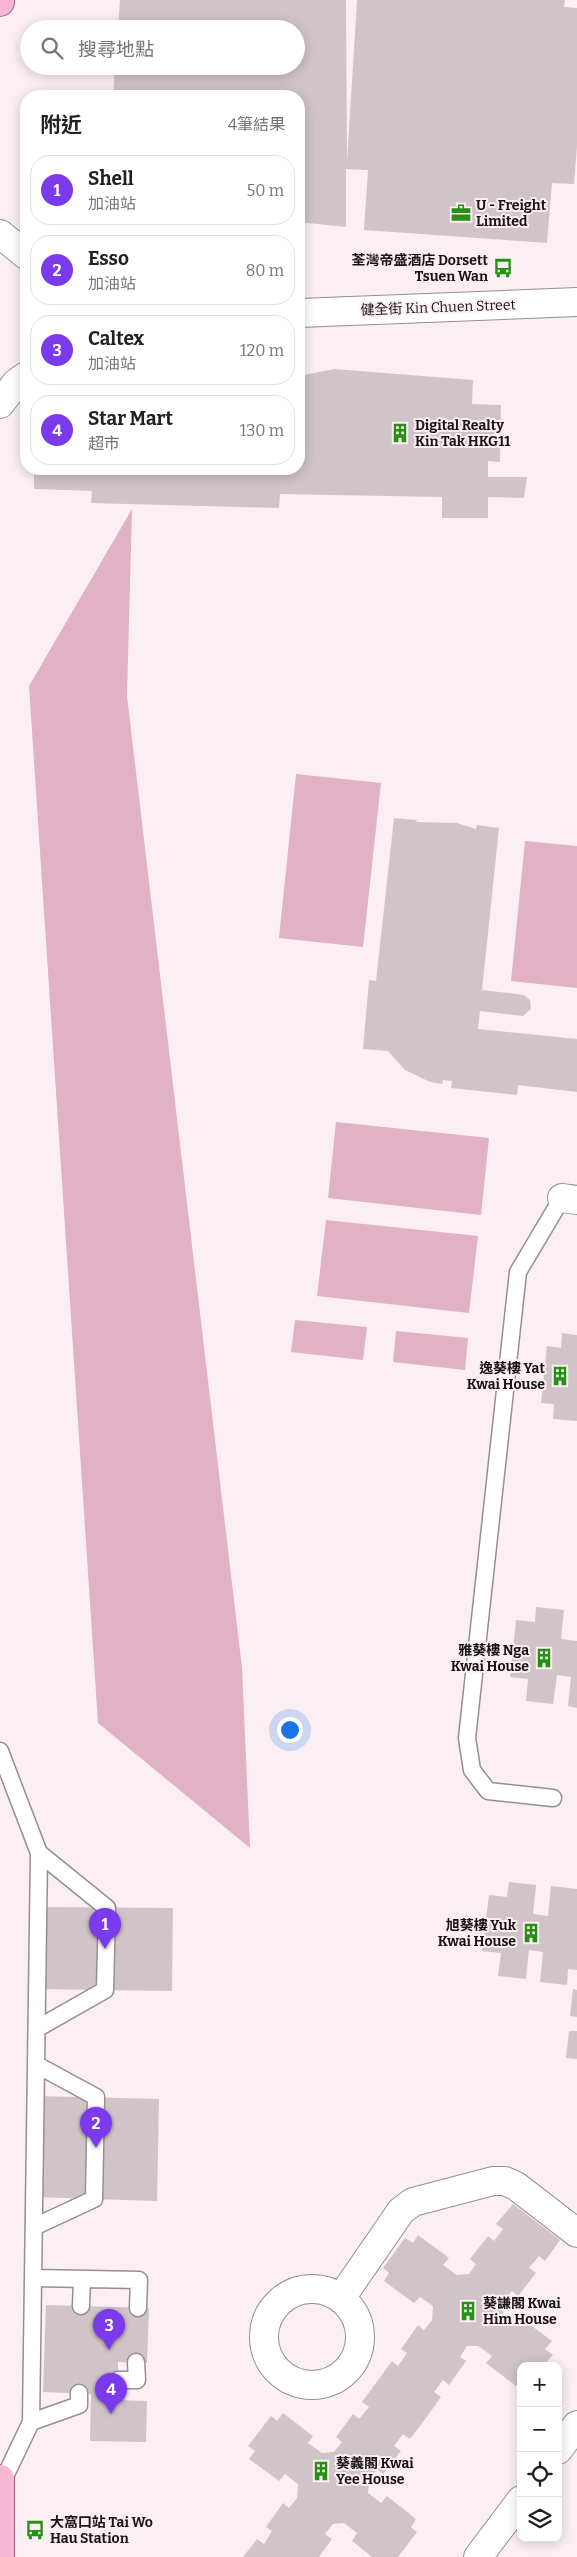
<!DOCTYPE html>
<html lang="zh-TW">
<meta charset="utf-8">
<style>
:root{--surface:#fff;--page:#f2f2f2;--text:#202124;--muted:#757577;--line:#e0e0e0;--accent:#7c3aed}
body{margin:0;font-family:Bitter,"Noto Sans TC",serif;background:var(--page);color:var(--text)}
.controls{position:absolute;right:15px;bottom:15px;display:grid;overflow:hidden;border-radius:10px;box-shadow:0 2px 12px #0003}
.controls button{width:45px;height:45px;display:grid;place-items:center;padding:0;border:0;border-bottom:1px solid var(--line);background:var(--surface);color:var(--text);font:25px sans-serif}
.you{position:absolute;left:289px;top:1729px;width:18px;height:18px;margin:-12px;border:4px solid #fff;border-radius:50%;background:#1a73e8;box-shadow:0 0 0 8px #1a73e833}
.badge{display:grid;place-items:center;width:32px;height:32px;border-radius:50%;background:var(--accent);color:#fff;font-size:16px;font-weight:700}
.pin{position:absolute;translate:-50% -41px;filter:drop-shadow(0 1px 2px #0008)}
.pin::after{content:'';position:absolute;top:26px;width:18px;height:15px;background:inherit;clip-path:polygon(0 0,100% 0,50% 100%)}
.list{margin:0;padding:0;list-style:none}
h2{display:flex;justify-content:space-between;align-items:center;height:65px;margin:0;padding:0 20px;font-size:21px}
h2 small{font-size:16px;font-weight:400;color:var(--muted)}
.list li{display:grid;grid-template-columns:32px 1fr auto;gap:15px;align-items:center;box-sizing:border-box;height:70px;margin:0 10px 10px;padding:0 10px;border:1px solid var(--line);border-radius:20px}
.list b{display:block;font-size:19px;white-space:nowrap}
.list p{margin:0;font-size:16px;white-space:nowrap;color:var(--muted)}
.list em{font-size:16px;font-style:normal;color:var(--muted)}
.icon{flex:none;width:28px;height:28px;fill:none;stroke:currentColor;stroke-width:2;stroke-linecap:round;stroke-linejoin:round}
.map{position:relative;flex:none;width:577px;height:2557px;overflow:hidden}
.search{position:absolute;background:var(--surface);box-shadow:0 2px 12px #0003;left:20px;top:20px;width:285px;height:55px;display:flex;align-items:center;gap:12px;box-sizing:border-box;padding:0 18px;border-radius:28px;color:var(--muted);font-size:19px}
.panel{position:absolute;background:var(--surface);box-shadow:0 2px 12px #0003;left:20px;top:90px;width:285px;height:385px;border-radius:20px}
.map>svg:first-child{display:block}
</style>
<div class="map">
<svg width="577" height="2557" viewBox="0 0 577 2557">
<rect width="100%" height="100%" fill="#fbeff4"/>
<path fill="#e1b1c5" d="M132,509L127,696L242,1668L250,1848L98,1723L29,686Z
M296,774L381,783L363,947L279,938Z
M525,841L577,846V988L511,981Z
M336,1122L489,1138L481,1215L328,1198Z
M326,1220L478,1236L469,1313L317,1296Z
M295,1320L367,1327L363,1360L291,1352Z
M396,1331L468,1338L465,1370L393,1362Z"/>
<path fill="#d0c4c9" d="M120,0H346L347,162L357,0H565L564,7L577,8V146L574,184L552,183L547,243L364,230L368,170L346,169V227L299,222V96H113L115,66H296V29H118Z
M334,369L473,380L472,404L501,405L500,462L488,461V477H527L524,498L488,497V518H442V497L280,494L279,508L91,503L92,491L34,489V469H299V376Z
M394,818L417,820L416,822L457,823L476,829L477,825L499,828L482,990L524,995L530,1000L531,1009L523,1016L480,1011L478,1029L577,1039V1092L518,1085L517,1095L451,1088L452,1081L443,1080L442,1084L430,1082L405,1070L388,1051L363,1049L369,980L376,981Z
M562,1333L577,1335V1421L553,1419L554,1404L541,1403L547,1346L561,1348Z
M536,1607L564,1610L561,1639L577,1641V1708L568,1706L571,1677L557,1675L553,1704L526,1701L528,1679L510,1677L516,1620L535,1622Z
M509,1882L536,1885L533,1914L548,1916L551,1886L577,1889V1970L568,1969L567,1985L540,1982L543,1952L529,1950L526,1979L498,1976L501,1953L482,1951L489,1895L507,1897Z
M39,1907L173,1908L172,1991L37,1989Z
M573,1989L577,1990V2017L570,2016Z
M569,2031H577V2059L566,2058Z
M36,2096L159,2099L157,2201L33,2197Z
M513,2204L560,2240L545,2261L539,2256L529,2268L536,2273L518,2296L512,2291L504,2302L503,2315L516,2325L521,2318L552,2341L545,2349L553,2355L543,2366H521V2380L516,2386L486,2363L492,2356L478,2346H467L460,2357L466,2361L449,2385L443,2380L434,2392L441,2397L426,2418L410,2439L403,2434L394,2446L401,2451L383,2474L377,2469L370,2479L368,2493L381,2503L387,2496L416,2519L411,2527L417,2532L398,2557H372L352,2541L357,2533L344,2523L333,2524L325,2534L332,2539L319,2557H243L257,2539L264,2544L272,2531L266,2527L283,2503L289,2508L297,2498L298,2484L285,2474L279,2481L249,2459L255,2451L248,2446L271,2416L277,2421L283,2413L313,2436L308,2443L322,2453L334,2452L342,2442L336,2437L353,2414L359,2419L369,2407L362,2402L392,2361L398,2366L407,2353L401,2349L418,2325L424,2330L432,2320L433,2306L420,2297L414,2303L384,2281L389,2273L383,2268L405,2238L413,2243L418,2235L449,2258L443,2265L457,2275L469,2274L476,2264L470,2259L488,2236L494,2241L503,2229L496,2224Z
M46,2305L149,2308L147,2363L118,2362V2400L147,2401L146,2442L90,2441L91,2394L43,2392Z"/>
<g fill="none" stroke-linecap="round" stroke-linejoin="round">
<defs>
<path id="service" d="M0,1751L39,1853L31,2422L1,2485
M553,1798L488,1791L472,1770L467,1738L518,1272L562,1198
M38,2028L105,1990L107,1908L39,1853
M36,2226L94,2199L96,2097L37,2065
M35,2278L139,2280L138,2308
M81,2306L82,2279
M118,2380H137L136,2362
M31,2422L79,2405V2393"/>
<path id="minor" d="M562,1198L577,1200
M264 2337a48 48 0 1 1 96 0a48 48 0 1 1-96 0Z
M341,2298L401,2211L413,2202L493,2181H505L516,2186L577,2233
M558,2450L577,2425
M478,2557L521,2500"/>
<path id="tertiary" d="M0,234L26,255
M299,313L577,302
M0,404L16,383L26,376"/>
<path id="primary" d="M0,2V0
M0,2479V2557"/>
</defs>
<use href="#service" stroke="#988d92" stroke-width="19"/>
<use href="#minor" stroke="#988d92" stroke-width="30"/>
<use href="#tertiary" stroke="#988d92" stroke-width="30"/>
<use href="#primary" stroke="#a45e7f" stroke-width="30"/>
<use href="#service" stroke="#fff" stroke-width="16"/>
<use href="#minor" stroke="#fff" stroke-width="28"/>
<use href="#tertiary" stroke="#fff" stroke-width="28"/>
<use href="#primary" stroke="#f6b6d4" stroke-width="28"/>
</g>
<defs>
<symbol id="office-bare" viewBox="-9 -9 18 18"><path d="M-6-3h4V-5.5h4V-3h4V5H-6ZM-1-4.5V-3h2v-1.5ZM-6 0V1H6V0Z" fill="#269015" stroke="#fbeff4" stroke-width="2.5" paint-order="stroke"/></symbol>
<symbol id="bus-bare" viewBox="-9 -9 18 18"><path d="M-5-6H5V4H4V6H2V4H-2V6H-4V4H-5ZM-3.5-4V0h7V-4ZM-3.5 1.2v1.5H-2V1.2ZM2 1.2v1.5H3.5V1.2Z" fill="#269015" stroke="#fbeff4" stroke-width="2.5" paint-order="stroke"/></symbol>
<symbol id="building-bare" viewBox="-9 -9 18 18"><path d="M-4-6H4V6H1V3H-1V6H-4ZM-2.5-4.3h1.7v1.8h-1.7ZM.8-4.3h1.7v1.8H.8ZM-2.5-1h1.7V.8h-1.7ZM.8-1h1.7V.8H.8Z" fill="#269015" stroke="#fbeff4" stroke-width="2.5" paint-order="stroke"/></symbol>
</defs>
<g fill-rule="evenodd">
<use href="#office-bare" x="447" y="199" width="28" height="28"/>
<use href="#bus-bare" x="489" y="254" width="28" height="28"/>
<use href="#building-bare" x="386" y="419" width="28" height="28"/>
<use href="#building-bare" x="546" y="1362" width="28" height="28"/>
<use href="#building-bare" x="530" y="1644" width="28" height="28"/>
<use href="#building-bare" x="517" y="1919" width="28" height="28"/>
<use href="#building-bare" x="454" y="2297" width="28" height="28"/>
<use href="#building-bare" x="307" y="2457" width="28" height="28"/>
<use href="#bus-bare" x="21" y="2516" width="28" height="28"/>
</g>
<g text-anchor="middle" stroke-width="4" stroke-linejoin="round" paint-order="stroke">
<g font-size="14" font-weight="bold" fill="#181415" stroke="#fbeff4" text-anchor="start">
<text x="476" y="210">U - Freight<tspan x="476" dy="16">Limited</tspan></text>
<text x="488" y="265" text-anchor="end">荃灣帝盛酒店 Dorsett<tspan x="488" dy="16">Tsuen Wan</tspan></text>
<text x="415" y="430">Digital Realty<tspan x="415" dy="16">Kin Tak HKG11</tspan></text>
<text x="545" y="1373" text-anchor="end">逸葵樓 Yat<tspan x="545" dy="16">Kwai House</tspan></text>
<text x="529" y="1655" text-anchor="end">雅葵樓 Nga<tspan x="529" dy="16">Kwai House</tspan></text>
<text x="516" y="1930" text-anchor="end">旭葵樓 Yuk<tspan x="516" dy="16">Kwai House</tspan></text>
<text x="483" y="2308">葵謙閣 Kwai<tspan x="483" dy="16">Him House</tspan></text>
<text x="336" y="2468">葵義閣 Kwai<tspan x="336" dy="16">Yee House</tspan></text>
<text x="50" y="2527">大窩口站 Tai Wo<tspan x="50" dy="16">Hau Station</tspan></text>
</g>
<g font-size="14" fill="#181415" stroke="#fbeff4">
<text transform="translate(438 307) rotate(-2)" y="5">健全街 Kin Chuen Street</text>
</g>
</g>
</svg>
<div class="controls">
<button>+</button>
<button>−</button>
<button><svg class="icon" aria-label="locate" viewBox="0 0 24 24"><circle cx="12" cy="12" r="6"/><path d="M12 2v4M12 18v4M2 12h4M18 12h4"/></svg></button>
<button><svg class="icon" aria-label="layers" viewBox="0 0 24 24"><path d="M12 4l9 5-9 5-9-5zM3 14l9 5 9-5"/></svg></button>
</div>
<div class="you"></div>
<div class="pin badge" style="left:105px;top:1949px">1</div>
<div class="pin badge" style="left:96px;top:2148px">2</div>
<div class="pin badge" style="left:109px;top:2350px">3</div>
<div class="pin badge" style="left:111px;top:2414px">4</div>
<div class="search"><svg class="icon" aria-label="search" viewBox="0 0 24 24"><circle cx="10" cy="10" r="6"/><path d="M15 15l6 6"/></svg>搜尋地點</div>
<section class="panel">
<h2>附近<small>4筆結果</small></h2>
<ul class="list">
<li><span class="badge">1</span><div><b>Shell</b><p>加油站</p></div><em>50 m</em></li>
<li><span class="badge">2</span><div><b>Esso</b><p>加油站</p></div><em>80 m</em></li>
<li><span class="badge">3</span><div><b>Caltex</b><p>加油站</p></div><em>120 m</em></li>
<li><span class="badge">4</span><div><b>Star Mart</b><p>超市</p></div><em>130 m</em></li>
</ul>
</section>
</div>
